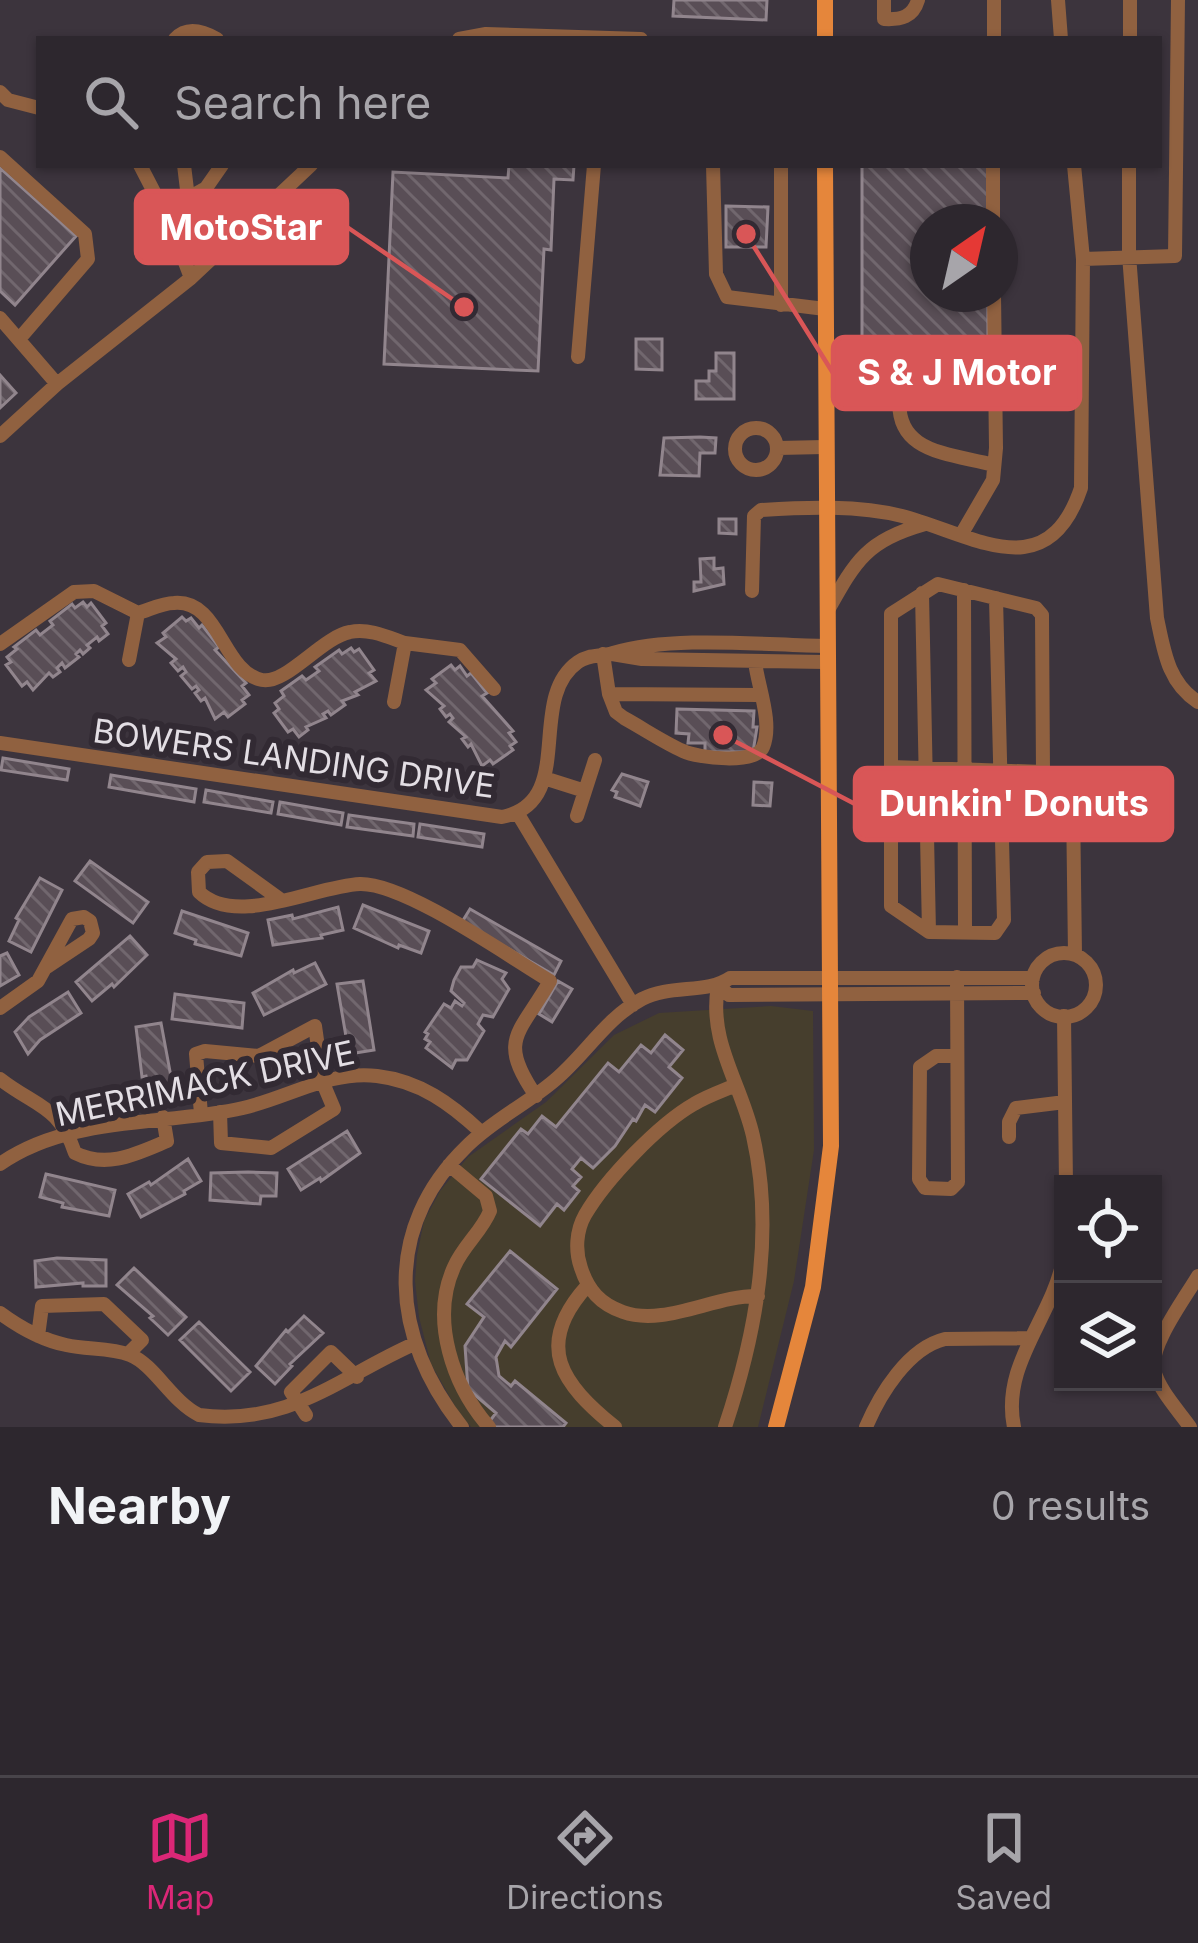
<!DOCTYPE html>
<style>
:root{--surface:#2d272e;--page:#352f36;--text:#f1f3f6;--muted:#a7a5aa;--line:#48444a;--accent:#db2777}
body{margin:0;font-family:Inter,sans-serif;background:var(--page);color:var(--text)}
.controls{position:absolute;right:36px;bottom:36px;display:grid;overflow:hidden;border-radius:0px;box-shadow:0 3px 9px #0004}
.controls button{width:108px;height:108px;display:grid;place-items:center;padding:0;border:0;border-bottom:3px solid var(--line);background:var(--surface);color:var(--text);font:60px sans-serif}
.compass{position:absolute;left:910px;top:204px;width:108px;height:108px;border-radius:50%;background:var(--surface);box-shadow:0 3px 9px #0004;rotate:34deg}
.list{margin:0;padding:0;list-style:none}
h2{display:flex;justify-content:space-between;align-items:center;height:156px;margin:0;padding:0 48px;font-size:51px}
h2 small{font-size:39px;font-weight:400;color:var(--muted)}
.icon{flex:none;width:66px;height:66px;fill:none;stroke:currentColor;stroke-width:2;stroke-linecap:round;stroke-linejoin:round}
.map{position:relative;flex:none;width:1198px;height:1427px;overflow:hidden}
.search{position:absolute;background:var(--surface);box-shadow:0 3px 9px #0004;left:36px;right:36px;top:36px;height:132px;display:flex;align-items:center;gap:30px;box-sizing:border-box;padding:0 42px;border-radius:0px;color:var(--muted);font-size:45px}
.sheet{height:348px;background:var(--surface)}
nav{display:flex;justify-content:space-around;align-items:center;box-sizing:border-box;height:168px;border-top:3px solid var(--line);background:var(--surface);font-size:33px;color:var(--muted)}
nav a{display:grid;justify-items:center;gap:6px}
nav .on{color:var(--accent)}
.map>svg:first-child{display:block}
</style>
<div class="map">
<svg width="1198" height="1427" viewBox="0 0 1198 1427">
<defs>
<pattern id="building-back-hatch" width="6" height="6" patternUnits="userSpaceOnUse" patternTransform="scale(3)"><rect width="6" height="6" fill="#594e56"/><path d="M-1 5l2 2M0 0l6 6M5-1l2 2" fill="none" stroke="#71676e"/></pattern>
</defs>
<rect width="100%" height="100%" fill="#3c343d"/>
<path fill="#463e2d" d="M771,1006L813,1011L814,1150L794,1281L758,1427H471L459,1413L431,1364L419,1317L415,1281L417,1255L424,1221L440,1191L468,1157L546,1102L614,1035L659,1013Z"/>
<path fill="url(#building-back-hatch)" stroke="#91858d" stroke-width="3" d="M674,0H767L766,20L673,16Z
M509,165H574L573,180L554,179L551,250L544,249L538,371L384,364L393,172L508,178Z
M862,165H989V222H928V294H988V360H862Z
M0,168L76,236L15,305L0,291Z
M726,206L768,207L766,247H726Z
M636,339H662V370L636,369Z
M716,353H734V399H696V381H709V371H716Z
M0,375L16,393L0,408Z
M700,437L716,438L715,453H700L699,476L660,475L664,438Z
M719,519H736V534L719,533Z
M714,558V569L723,568L724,584L694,591V582H701L700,559Z
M83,602L87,607L91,603L106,623L102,626L108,634L99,641L97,637L87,645L90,648L83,654L80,650L76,654L79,657L65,668L62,663L57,668L60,672L53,677L49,673L33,690L27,682L22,686L6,665L11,662L7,657L17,649L14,647L36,630L40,635L53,625L50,621L72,604L75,608Z
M182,617L186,621L191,618L199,628L202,625L219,647L215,650L246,683L242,686L249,695L242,700L245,704L228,717L224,712L215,719L205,698L201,701L195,693L199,690L196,686L192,689L181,676L186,672L183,667L178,671L171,663L176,659L157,643L166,637L163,633Z
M351,648L354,652L359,649L374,670L369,673L376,681L355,692L358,695L342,701L345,705L331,715L328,711L323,714L326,718L306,727L308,730L299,737L293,729L288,732L274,713L279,709L275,703L284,696L281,691L302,676L306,680L319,671L315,667L339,650L342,654Z
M451,665L455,670L460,666L467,676L471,673L487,693L482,696L513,731L509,733L516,742L510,746L513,750L493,764L490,760L482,766L471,744L468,747L462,739L466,737L449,722L453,718L450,714L446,717L440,709L444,706L426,690L436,683L432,679Z
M677,709L754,711L753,727H757L753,752H705V743H688L689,734L676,733Z
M3,758L69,769L67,780L1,770Z
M622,774L648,782L640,806L615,797L617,792L612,790Z
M111,775L196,789L194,802L109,787Z
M754,782L772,783L770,806L753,805Z
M206,790L273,802L271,813L204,802Z
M280,802L343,813L341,825L278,814Z
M349,815L414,824L413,836L347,827Z
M420,824L484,834L482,847L418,837Z
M90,861L148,902L133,923L75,881Z
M40,878L62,890L31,952L9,941L19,920L16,918Z
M363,905L429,931L421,953L399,945L398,948L354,928Z
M338,907L343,930L321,935L322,938L273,945L268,920L292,915L293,919Z
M470,909L561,961L554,975L462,922Z
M182,911L248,933L241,956L195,944L196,940L175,933Z
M130,936L147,955L114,987L112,984L92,1001L76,982Z
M7,953L19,975L0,986V956Z
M477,960L506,973L502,979L509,989L493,1017L483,1015L478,1024L484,1031L467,1060H456L452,1068L426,1048L430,1042L425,1039L428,1034L425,1032L444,1004L451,1008L455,1001L462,1006L464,1003L451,991L454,980L461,967H473Z
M315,963L326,984L264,1015L253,993L293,970L294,973Z
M363,981L374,1050L349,1054L337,984Z
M558,981L572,989L552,1022L539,1014Z
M68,992L81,1013L40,1040L28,1054L15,1032L29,1017Z
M175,994L244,1003L242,1028L172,1019Z
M161,1023L174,1093L150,1097L146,1076L142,1077L136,1027Z
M665,1035L683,1050L669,1067L682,1078L655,1112L645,1105L636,1121L633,1119L615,1146L593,1168L581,1158L572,1169L581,1177L573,1186L579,1191L564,1210L557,1204L540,1226L481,1179L521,1129L528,1134L542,1116L556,1127L608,1063L619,1072L641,1045L651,1053Z
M347,1131L360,1153L321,1181L320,1178L301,1190L288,1169Z
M188,1159L201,1181L184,1191L185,1194L141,1217L128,1194L149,1182L151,1185Z
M248,1172L277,1173L276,1196H261L260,1204L210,1200L211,1173Z
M46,1174L115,1190L109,1216L62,1207L63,1203L40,1197Z
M510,1251L557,1289L511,1347L505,1341L496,1357L499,1376L511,1386L515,1381L566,1423L563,1427H495L489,1422L496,1413L468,1389L465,1346L484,1317L467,1304Z
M57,1258L106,1260V1286H83V1283L36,1287L35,1261Z
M134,1268L186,1317L168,1335L150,1318L153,1316L117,1285Z
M304,1316L323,1333L290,1364L292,1366L275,1384L256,1366L286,1330L288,1332Z
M199,1322L250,1372L231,1391L180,1340Z"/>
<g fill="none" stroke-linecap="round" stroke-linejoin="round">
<path stroke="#906140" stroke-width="14" d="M884,0V19C901,20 913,17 918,0
M1058,0L1061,39
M175,39C187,26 203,31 217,39
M459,39L486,34L641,39
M994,39V0
M1130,39V0
M0,92L8,100L39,108
M0,157L85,234L88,259L20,338
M140,165L170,223L191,278
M184,165L188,198
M713,165L716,274L727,297L825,309
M781,165V305
M1129,165V255L1157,618C1164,651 1168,683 1198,702
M993,222V165
M170,223L188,198L206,188L222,165
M1083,259L1175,256L1178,0
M0,318L57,384
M578,357L594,165
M735 449a21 21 0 1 1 42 0a21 21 0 1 1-42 0Z
M0,436L57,384L191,278L311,165
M778,448L824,447
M994,465C950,453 892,454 900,393L906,390H995
M961,535L993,480L996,448L994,294
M964,590L965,932
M752,591L754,516L761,510C805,507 859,505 902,516C974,535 1047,589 1081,488L1083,259L1074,165
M922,593L929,932
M996,598L1004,920L995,933L929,932L891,906V614L938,584L1036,608L1042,615L1043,772
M827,612C856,560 866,541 925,524
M405,643L460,650L494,689
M0,644L74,592L94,591L138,613
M603,654L609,694L758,695
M612,654L642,659L826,662
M129,660L138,613C149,610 162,603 174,603C220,599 222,672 262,680C286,685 322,637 350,632C369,628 388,637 405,643L394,702
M609,694L616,712L624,718C644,729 663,742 683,751C698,758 756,765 763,747C773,723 758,687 755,662
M0,743L502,817C578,802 525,699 578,662C589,654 600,657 613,653C675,635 760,645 826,646
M891,767L1043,772L1060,781L1073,803L1075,955
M544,778L585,791L595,760
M518,814L633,1005
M577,816L585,791
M281,900L227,861L207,862L198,872L199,892C236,928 315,886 360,884C405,883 508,956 550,981C519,1035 497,1039 536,1096
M1032 985a32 32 0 1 1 64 0a32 32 0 1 1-64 0Z
M957,977L958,1182L951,1189L925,1188L919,1179L920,1067L936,1056H957
M718,986C708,1042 741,1083 753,1136C775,1233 756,1334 725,1427
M718,986L729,995L1034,993
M0,1008L38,981L72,919L84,917L90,921L93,933L89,939L47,967
M1064,1016L1066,1184
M0,1079C36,1107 59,1105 75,1153C107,1169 136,1154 167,1141L163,1117
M736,1085C722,1091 707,1096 694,1104C659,1124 606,1179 585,1215C576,1231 575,1251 581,1268C588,1290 600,1304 623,1312C664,1327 715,1295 758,1296
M201,1114L196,1054L205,1051L259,1056L315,1026L323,1083L334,1109L271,1148L221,1143L220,1112
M1009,1137V1122L1016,1108L1065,1102
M0,1164C70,1115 165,1126 243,1108C287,1098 331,1070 377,1076C420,1081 451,1104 481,1132
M449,1165L486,1196L490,1211C482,1231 463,1246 454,1267C430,1320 453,1386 489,1427
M587,1286C533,1346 562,1384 615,1427
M0,1313C19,1327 42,1340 66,1345C87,1350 110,1347 130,1355C155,1365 171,1401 199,1415C289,1427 341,1376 414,1344
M38,1336L42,1306L104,1304L142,1340L128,1354
M306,1415L291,1392L331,1352L357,1377
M462,1427C391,1338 381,1229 467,1146C493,1120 527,1104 555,1080C586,1054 606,1018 642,999C670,984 707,994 730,978H1033
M866,1427C880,1394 908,1348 945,1339L1031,1338
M1014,1427C1001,1365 1051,1319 1063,1261
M1190,1427C1178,1410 1159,1390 1154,1370C1149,1346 1185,1298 1198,1276"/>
<path stroke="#e5863b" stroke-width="16" d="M825,0V39
M776,1427L813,1287L831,1146L825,165"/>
</g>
<g text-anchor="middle" stroke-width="12" stroke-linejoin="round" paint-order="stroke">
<g font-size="33" fill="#e3dee4" stroke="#322a33">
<text transform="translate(294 758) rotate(8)" y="12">BOWERS LANDING DRIVE</text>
<text transform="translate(205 1083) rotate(-12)" y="12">MERRIMACK DRIVE</text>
</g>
</g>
<path fill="none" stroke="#d95657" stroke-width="4.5" d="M464 307L347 227M746 234L833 373M723 735L855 804"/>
<g fill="#d95657" stroke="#322a33" stroke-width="4.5">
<circle cx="464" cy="307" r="12"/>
<circle cx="746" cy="234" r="12"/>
<circle cx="723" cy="735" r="12"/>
</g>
<g fill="#d95657" stroke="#d95657" stroke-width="4.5">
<rect x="136" y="191" width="211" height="72" rx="12"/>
<rect x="833" y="337" width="247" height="72" rx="12"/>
<rect x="855" y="768" width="317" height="72" rx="12"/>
</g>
<g font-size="36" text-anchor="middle" font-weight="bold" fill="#fff">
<text x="241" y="240">MotoStar</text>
<text x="957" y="385">S &amp; J Motor</text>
<text x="1014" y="816">Dunkin' Donuts</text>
</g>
</svg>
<div class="controls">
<button><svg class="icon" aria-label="locate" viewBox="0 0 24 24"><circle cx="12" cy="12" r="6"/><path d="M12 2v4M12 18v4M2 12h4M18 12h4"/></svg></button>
<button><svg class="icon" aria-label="layers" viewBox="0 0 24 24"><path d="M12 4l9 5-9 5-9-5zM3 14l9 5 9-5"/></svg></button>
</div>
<svg class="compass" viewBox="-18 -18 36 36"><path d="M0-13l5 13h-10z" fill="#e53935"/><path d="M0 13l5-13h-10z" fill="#a7a5aa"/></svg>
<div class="search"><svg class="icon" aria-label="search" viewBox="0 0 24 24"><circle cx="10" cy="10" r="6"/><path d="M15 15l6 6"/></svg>Search here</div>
</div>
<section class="sheet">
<h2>Nearby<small>0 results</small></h2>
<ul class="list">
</ul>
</section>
<nav>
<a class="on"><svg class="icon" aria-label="map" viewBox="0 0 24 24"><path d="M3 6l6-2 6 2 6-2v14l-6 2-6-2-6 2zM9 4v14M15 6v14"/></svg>Map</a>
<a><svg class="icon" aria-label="directions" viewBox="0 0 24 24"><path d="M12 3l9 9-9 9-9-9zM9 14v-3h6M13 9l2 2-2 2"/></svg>Directions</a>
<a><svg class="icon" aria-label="saved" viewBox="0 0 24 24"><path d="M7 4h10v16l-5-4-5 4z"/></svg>Saved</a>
</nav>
